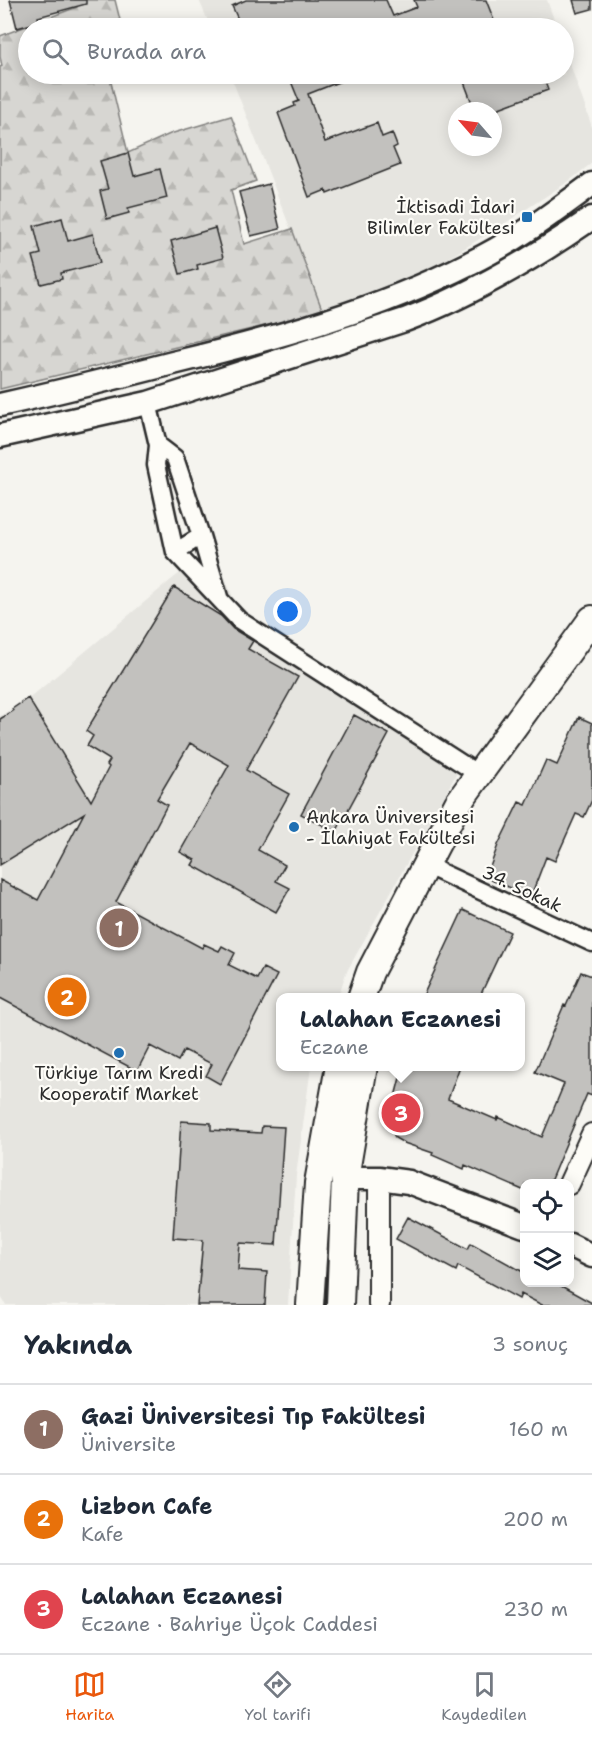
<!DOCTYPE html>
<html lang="tr">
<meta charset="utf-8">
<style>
:root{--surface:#fff;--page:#f6f6f7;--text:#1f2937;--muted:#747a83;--line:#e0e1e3;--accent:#ea580c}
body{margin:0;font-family:"Shantell Sans",sans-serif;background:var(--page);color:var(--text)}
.controls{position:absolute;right:18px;bottom:18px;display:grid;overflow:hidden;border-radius:12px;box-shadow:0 3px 15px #0003}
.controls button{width:54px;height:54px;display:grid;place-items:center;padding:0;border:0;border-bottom:2px solid var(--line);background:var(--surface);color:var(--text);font:30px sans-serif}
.compass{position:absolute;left:448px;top:102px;width:54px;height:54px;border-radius:50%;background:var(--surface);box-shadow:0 3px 15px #0003;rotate:298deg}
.you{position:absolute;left:288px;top:612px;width:21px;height:21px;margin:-15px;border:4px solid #fff;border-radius:50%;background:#1a73e8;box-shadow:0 0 0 9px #1a73e833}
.badge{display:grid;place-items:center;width:39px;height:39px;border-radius:50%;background:var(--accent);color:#fff;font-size:20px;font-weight:700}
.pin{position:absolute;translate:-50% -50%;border:3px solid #fff;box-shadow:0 2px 6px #0006}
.popup{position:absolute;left:276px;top:993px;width:249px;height:78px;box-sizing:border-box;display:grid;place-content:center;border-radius:12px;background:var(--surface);filter:drop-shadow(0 2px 4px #0005);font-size:20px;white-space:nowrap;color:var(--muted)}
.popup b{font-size:22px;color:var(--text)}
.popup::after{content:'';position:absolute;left:50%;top:100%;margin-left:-12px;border:12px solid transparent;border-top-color:var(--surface)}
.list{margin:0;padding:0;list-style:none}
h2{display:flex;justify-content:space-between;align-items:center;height:78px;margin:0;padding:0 24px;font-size:26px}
h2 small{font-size:20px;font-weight:400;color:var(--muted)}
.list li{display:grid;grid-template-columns:39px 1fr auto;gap:18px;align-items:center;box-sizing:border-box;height:90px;padding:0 24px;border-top:2px solid var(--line)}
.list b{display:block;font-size:22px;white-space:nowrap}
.list p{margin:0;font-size:20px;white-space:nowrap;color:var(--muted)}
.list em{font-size:20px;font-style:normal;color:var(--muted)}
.icon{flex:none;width:33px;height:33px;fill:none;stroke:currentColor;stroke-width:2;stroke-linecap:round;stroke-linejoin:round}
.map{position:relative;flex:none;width:592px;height:1305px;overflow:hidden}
.search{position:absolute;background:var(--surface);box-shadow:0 3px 15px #0003;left:18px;right:18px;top:18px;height:66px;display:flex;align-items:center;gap:15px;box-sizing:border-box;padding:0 21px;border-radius:33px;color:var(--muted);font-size:22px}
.sheet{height:348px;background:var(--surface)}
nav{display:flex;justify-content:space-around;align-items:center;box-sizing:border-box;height:84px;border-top:2px solid var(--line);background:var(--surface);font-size:16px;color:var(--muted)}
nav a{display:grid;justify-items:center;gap:3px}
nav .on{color:var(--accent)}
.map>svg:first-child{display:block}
</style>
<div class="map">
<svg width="592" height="1305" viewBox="0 0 592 1305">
<defs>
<pattern id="forest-firs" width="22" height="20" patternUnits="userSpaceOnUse" patternTransform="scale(1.5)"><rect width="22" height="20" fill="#d7d6d2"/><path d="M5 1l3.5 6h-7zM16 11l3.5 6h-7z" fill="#b9b8b4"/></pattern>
</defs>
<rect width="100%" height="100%" fill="#f5f4ef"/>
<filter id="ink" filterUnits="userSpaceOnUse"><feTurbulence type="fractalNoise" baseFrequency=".0167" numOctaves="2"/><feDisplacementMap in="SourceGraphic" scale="12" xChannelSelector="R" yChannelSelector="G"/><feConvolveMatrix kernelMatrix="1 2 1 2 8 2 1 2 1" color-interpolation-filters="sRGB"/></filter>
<g filter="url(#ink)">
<path fill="#e6e5e0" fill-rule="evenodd" d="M199,0H547L557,28H211Z
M564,47L592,127V163L569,181L499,227L416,278L323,312L230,74H564ZM457,111H493V147H457Z
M213,547L234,600L258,643L458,771L346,973L338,997L281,998V1066L311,1067L296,1176L288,1305H6L0,1295V716L32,696L171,580Z"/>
<path fill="url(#forest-firs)" stroke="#81807e" stroke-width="1.5" d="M75,0H115L122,28H28V74H109L128,153L170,134L231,116L256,181L231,190L244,244L292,229L323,312L0,389V67L2,66L0,57V36L77,7Z"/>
<path fill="#c2c1be" stroke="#2b2b2b" stroke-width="1.5" d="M10,0H86V4L38,17L39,22L17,28Z
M246,0H386L393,16L417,7L414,0H486L497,28H242L232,6Z
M573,0H592V9L577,13Z
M288,74H359L308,94L325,142L377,123L382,137L392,133L397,146L393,148L400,165L327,194L326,190L309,197L278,113L295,106L294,103L299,101Z
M461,74H542L548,90L491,111H475Z
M128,153L134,176L160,169L167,198L128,208L129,213L107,219L100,191L108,189L100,161Z
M269,184L280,229L251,236L239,192Z
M62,218L68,241L93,234L100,263L61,273L62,279L41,284L33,256L41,254L34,226Z
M215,228L223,258L197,265L198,269L180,274L171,241Z
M174,587L221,616L233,629L253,641L248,649L298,677L246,770L289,794L258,850L285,865L276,881L290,888L276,912L192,865L195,860L180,852L229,765L190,743L157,799L167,805L116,902L202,948L204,944L219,951L222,946L235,953L229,965L257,979L263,968L277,975L220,1084L206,1076L212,1064L184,1050L178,1061L150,1046L137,1071L0,998V880L38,900L84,813L0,865V719L13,711L12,709L28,698L91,801L109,767L107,765L110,760L87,746L93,736L86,731Z
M354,715L389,734L336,832L301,814Z
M579,717L592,723V800L584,817L576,814L555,861L546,857L531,896L486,878L498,845L519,802L526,805L546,760L557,765Z
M463,910L510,932L479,998H422Z
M581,972L592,976V1096L587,1094L549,1184H525V1191L465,1165L464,1169L432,1155L433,1153L404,1143L395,1138L392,1128L395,1097L403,1066H460L448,1099L497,1120L498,1117L542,1137L564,1084L535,1072L564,1005L566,1006Z
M181,1121L211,1123V1130L261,1133L262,1126L284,1127L276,1245L240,1243L238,1270L267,1272L265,1305H197L203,1240L173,1238Z
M408,1217L468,1249L471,1243L525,1273V1282H554L592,1303V1305H542L521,1294L519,1299L458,1266L456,1271L396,1239Z"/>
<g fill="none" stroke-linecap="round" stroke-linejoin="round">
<defs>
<path id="minor" d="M148,403L158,445L156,465L175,552L239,620L478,774
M158,445L175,458L201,536L219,597
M175,552L201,536
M436,870L592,943"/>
<path id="tertiary" d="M569,1184L592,1134
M379,1305V1178"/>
<path id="secondary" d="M0,405C58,392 115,378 173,363C276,338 375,311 470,263C514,242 553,213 592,184
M0,436L148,403L405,320C472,295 534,258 592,218
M345,1178H379L409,1182L524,1226
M570,1245L592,1256"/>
<path id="primary" d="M361,998L370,972L458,803L592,619
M310,1305L318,1183L339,1066
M340,1305L345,1178L364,1066"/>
</defs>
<use href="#minor" stroke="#2b2b2b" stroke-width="21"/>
<use href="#tertiary" stroke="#2b2b2b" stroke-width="24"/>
<use href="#secondary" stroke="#2b2b2b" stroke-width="27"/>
<use href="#primary" stroke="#2b2b2b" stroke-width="30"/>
<use href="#minor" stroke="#fdfcf7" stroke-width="16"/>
<use href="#tertiary" stroke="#fdfcf7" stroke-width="20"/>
<use href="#secondary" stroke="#fdfcf7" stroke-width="22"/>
<use href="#primary" stroke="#fdfcf7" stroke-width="26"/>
</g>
</g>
<g fill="#1f6fb2" stroke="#fdfcf7" stroke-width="2">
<rect x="521" y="211" width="12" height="12" rx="3"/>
<circle cx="294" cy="827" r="6"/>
<circle cx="119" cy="1053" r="6"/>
</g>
<g text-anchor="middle" stroke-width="4.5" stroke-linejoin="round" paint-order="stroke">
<g font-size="18" fill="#2b2b2b" stroke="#fdfcf7" text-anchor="end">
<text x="515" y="213">İktisadi İdari<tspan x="515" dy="21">Bilimler Fakültesi</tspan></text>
<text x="306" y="823" text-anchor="start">Ankara Üniversitesi<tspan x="306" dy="21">- İlahiyat Fakültesi</tspan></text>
<text x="119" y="1079" text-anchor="middle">Türkiye Tarım Kredi<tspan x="119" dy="21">Kooperatif Market</tspan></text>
</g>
<g font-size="18" fill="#2b2b2b" stroke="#fdfcf7">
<text transform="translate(522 889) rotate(25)" y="6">34. Sokak</text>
</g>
</g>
</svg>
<div class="controls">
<button><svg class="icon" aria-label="locate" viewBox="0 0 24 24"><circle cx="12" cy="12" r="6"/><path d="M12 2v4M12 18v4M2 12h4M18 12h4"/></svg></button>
<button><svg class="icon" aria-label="layers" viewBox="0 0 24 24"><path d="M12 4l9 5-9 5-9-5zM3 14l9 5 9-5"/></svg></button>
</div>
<svg class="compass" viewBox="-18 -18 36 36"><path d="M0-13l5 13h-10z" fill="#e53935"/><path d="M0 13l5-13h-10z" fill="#747a83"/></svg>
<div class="you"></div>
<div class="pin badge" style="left:119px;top:928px;background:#8d6e63">1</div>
<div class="pin badge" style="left:67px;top:997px;background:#e8710a">2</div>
<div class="pin badge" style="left:401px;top:1113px;background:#e0444e">3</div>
<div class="popup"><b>Lalahan Eczanesi</b>Eczane</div>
<div class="search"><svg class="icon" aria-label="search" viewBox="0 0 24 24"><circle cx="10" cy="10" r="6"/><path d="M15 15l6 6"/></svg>Burada ara</div>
</div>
<section class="sheet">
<h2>Yakında<small>3 sonuç</small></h2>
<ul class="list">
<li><span class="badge" style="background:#8d6e63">1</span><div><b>Gazi Üniversitesi Tıp Fakültesi</b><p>Üniversite</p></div><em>160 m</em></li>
<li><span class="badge" style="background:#e8710a">2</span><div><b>Lizbon Cafe</b><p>Kafe</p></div><em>200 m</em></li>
<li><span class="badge" style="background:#e0444e">3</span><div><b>Lalahan Eczanesi</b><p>Eczane · Bahriye Üçok Caddesi</p></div><em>230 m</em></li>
</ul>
</section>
<nav>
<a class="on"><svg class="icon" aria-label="map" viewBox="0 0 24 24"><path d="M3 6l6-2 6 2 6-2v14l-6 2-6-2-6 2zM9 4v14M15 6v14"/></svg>Harita</a>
<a><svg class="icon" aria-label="directions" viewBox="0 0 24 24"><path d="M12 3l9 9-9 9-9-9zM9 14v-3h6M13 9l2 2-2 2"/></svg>Yol tarifi</a>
<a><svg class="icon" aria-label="saved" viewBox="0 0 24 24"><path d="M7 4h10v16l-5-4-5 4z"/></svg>Kaydedilen</a>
</nav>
